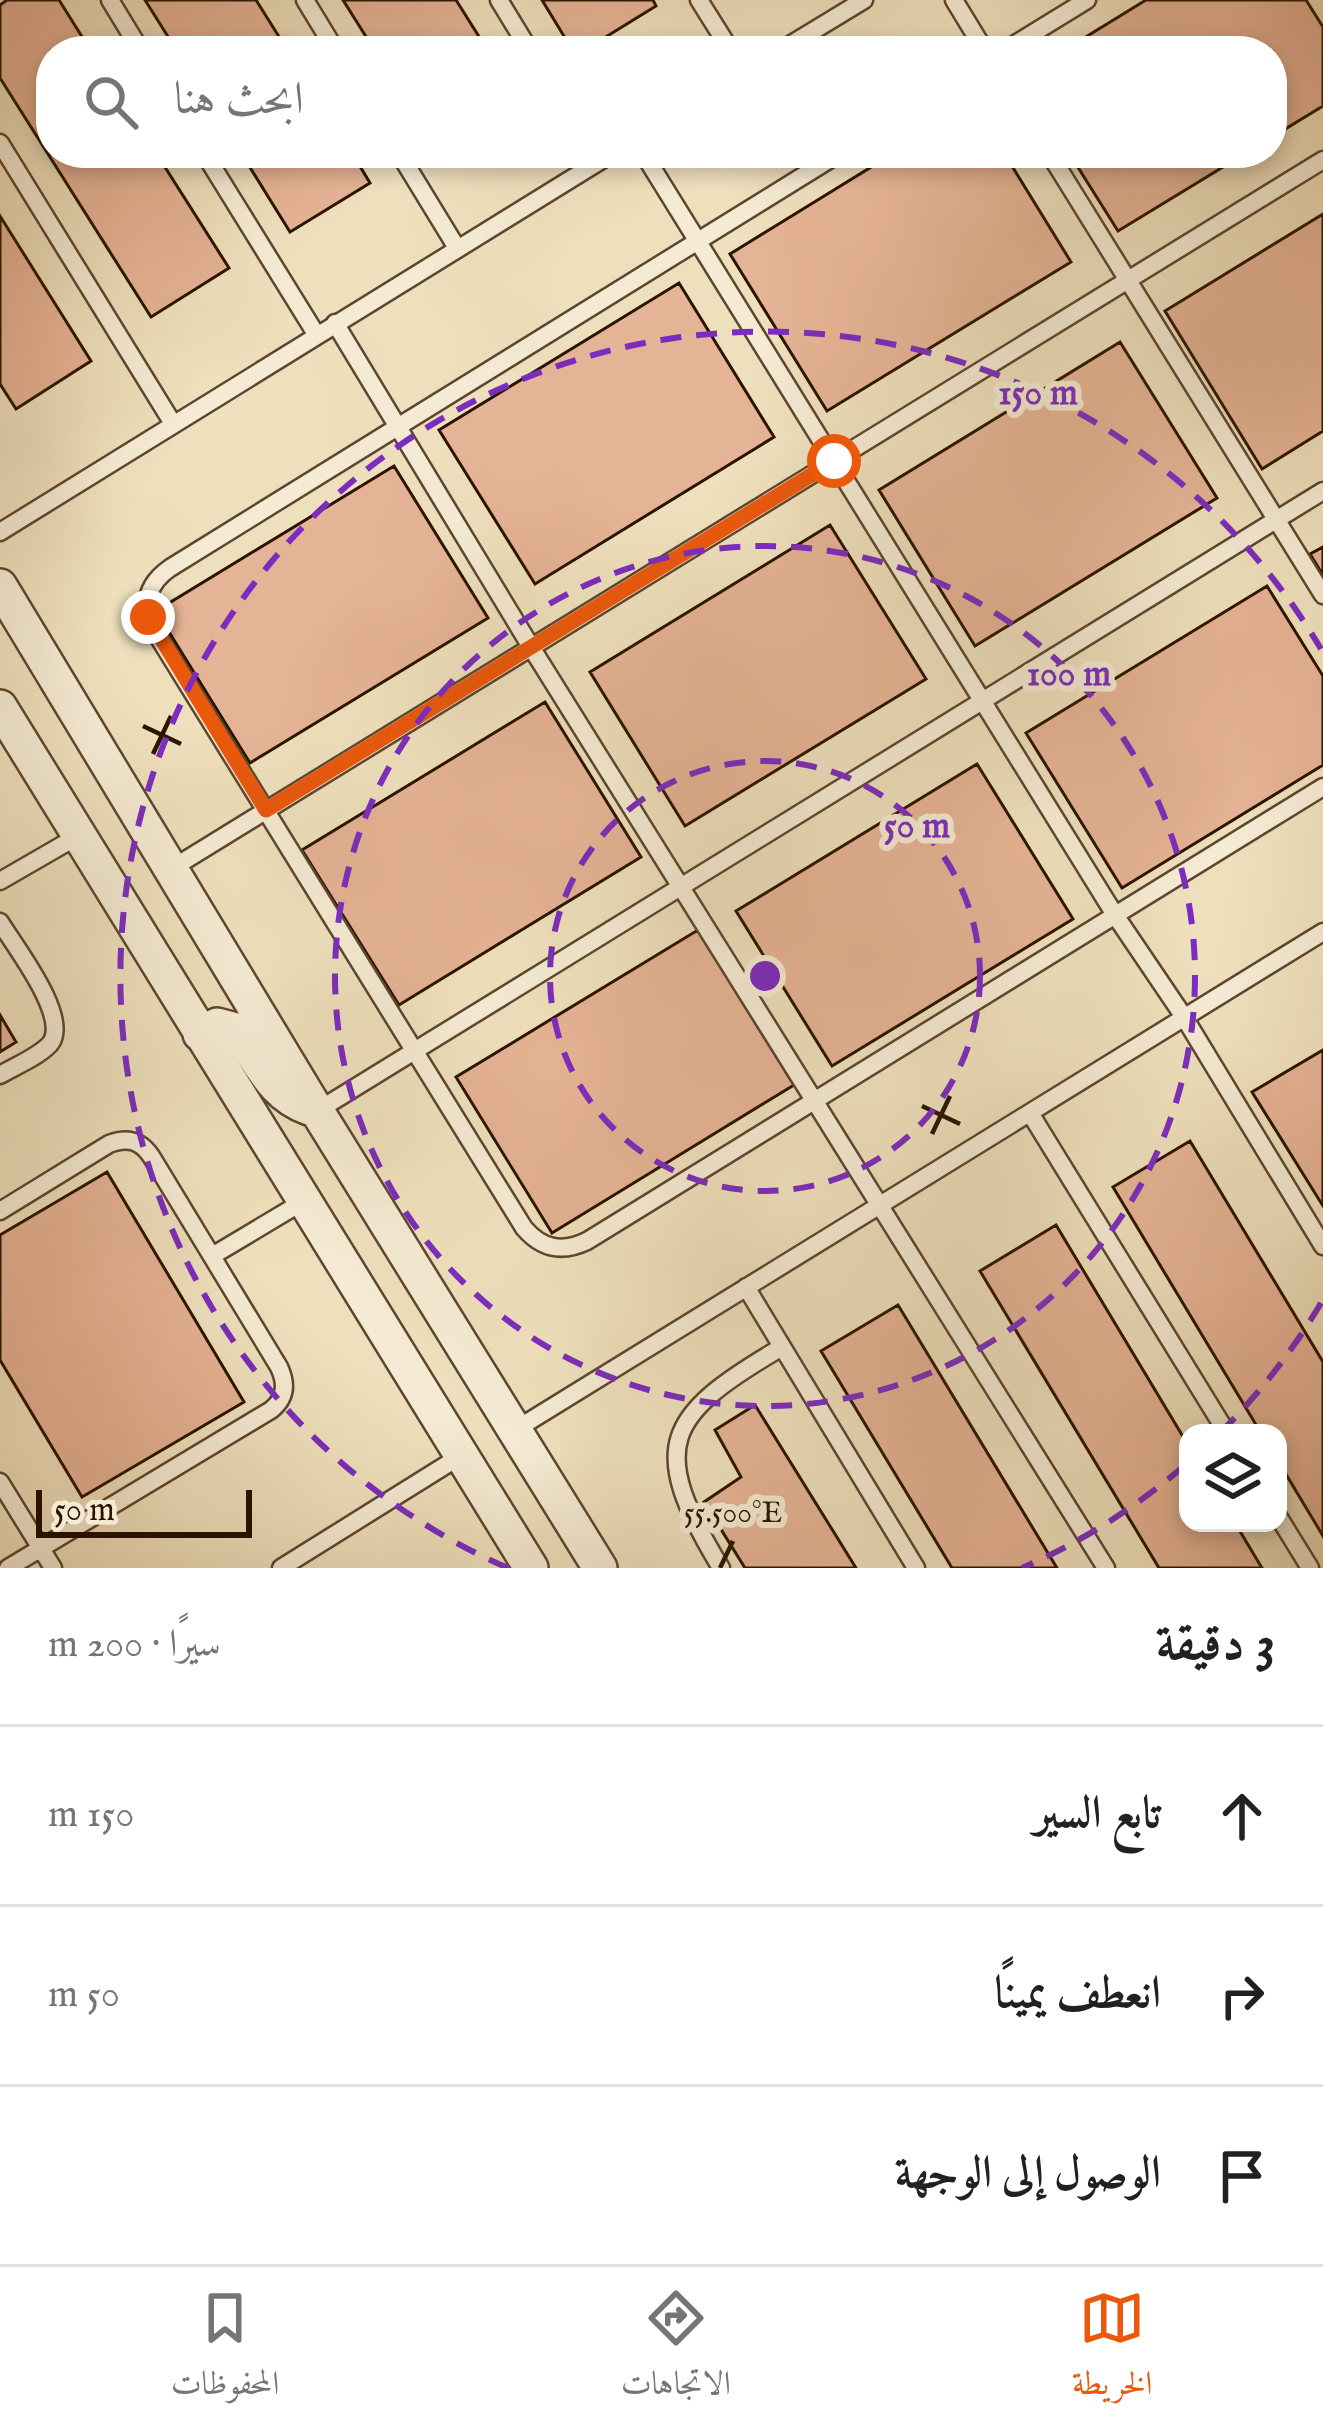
<!DOCTYPE html>
<html lang="ar">
<meta charset="utf-8">
<style>
:root{--surface:#fff;--page:#f2f2f2;--text:#202124;--muted:#757577;--line:#e0e0e0;--accent:#ea580c}
body{margin:0;font-family:"IM FELL English",Amiri,serif;background:var(--page);color:var(--text);direction:rtl}
.controls{position:absolute;right:36px;bottom:36px;display:grid;overflow:hidden;border-radius:24px;box-shadow:0 6px 18px #0003}
.controls button{width:108px;height:108px;display:grid;place-items:center;padding:0;border:0;border-bottom:3px solid var(--line);background:var(--surface);color:var(--text);font:60px sans-serif}
.scale{position:absolute;left:36px;bottom:30px;width:216px;box-sizing:border-box;padding-left:12px;border:6px solid #2b1300;border-top:0;font-size:33px;line-height:42px;white-space:nowrap;color:#2b1300;-webkit-text-stroke:9px #f5ebd4;paint-order:stroke}
.stop{position:absolute;width:36px;height:36px;margin:-27px;border:9px solid #ea580c;border-radius:50%;background:#fff}
.stop.end{background:#ea580c;border-color:#fff;box-shadow:0 3px 12px #0008}
.list{margin:0;padding:0;list-style:none}
h2{display:flex;justify-content:space-between;align-items:center;height:156px;margin:0;padding:0 48px;font-size:51px}
h2 small{font-size:39px;font-weight:400;color:var(--muted)}
.list li{display:grid;grid-template-columns:78px 1fr auto;gap:36px;align-items:center;box-sizing:border-box;height:180px;padding:0 48px;border-top:3px solid var(--line)}
.list b{display:block;font-size:45px;white-space:nowrap}
.list em{font-size:39px;font-style:normal;color:var(--muted)}
.icon{flex:none;width:66px;height:66px;fill:none;stroke:currentColor;stroke-width:2;stroke-linecap:round;stroke-linejoin:round}
.map{position:relative;flex:none;width:1323px;height:1568px;overflow:hidden;direction:ltr}
.search{position:absolute;background:var(--surface);box-shadow:0 6px 18px #0003;left:36px;right:36px;top:36px;height:132px;display:flex;align-items:center;gap:30px;box-sizing:border-box;padding:0 42px;border-radius:48px;color:var(--muted);font-size:45px}
.sheet{height:696px;background:var(--surface)}
nav{display:flex;justify-content:space-around;align-items:center;box-sizing:border-box;height:168px;border-top:3px solid var(--line);background:var(--surface);font-size:33px;color:var(--muted)}
nav a{display:grid;justify-items:center;gap:6px}
nav .on{color:var(--accent)}
.map>svg:first-child{display:block}
</style>
<div class="map">
<svg width="1323" height="1568" viewBox="0 0 1323 1568">
<rect width="100%" height="100%" fill="#efe0bd"/>
<filter id="stains"><feTurbulence type="fractalNoise" baseFrequency=".00167" numOctaves="4"/><feColorMatrix values="0 0 0 0 .2 0 0 0 0 .09 0 0 0 0 .02 0 0 0 .5 -.17"/></filter>
<radialGradient id="worn" r=".72"><stop offset=".6" stop-color="#630" stop-opacity="0"/><stop offset="1" stop-color="#630" stop-opacity=".3"/></radialGradient>
<path fill="#e5b395" stroke="#2b1300" stroke-width="3" d="M7,0H59L91,51H51V153H156L229,268L151,317L0,78V5Z
M145,0H256L288,51H177Z
M343,0H456L488,51H375Z
M542,0H653L656,6L583,51H573Z
M1146,0H1306L1323,27V106L1272,137V51H1063Z
M241,153H352L370,183L290,232Z
M894,153H1004L1071,262L827,411L730,254Z
M1069,153H1246L1118,231Z
M1323,214V431L1262,469L1165,311Z
M0,216L91,361L16,409L0,384Z
M679,283L774,437L535,584L439,430Z
M1120,342L1217,498L975,646L879,490Z
M394,466L488,618L250,763L156,611Z
M830,525L926,679L685,826L590,672Z
M1323,547V575L1310,554Z
M1267,586L1323,676V765L1122,888L1026,733Z
M545,702L641,857L399,1005L302,850Z
M977,764L1073,919L832,1066L736,911Z
M698,930L794,1085L552,1233L456,1077Z
M0,1015L16,1042L0,1052Z
M1323,1050V1206L1252,1092Z
M1190,1141L1323,1362V1536L1278,1461V1433H1261L1113,1187Z
M107,1172L244,1402L82,1497L0,1360V1235Z
M1056,1225L1188,1445V1523H1235L1262,1568H1159L980,1271Z
M898,1305L1057,1568H952L821,1351Z
M755,1405L856,1568H745L704,1502L741,1477L715,1430Z"/>
<g fill="none" stroke-linecap="round" stroke-linejoin="round">
<defs>
<path id="service" d="M110,0L141,51
M305,0L336,51
M499,0L530,51
M699,0L731,51
M954,0L985,51
M780,51L864,0
M1004,51L1087,0
M0,143L172,422
M204,153L316,334
M399,153L457,248
M643,153L1115,915L1184,1017L1323,1246
M840,153L170,568C147,584 142,604 154,630L524,1228C542,1249 562,1253 587,1241L1323,787
M1049,153L1323,595
M335,323L531,647L1106,1568
M0,532L613,153
M171,869L1323,160
M0,881L78,836
M0,922C15,947 71,1018 50,1044C38,1057 15,1066 0,1075
M317,1111L1323,491
M1030,1113L1227,1433
M0,1211L109,1144C127,1137 140,1140 151,1156L279,1367C287,1384 286,1398 271,1410L8,1568
M212,1256L304,1201
M746,1287L916,1568
M515,1430L1323,932
M0,1482L53,1568
M1278,1516L1310,1568
M281,1568L462,1455
M721,1568C647,1446 664,1416 782,1347"/>
<path id="minor" d="M0,586L317,1111L600,1568
M0,707L531,1568
M200,1034L217,1025L236,1030C260,1060 270,1094 309,1108"/>
</defs>
<use href="#service" stroke="#5c462f" stroke-width="21"/>
<use href="#minor" stroke="#5c462f" stroke-width="38"/>
<use href="#service" stroke="#f5ebd4" stroke-width="16"/>
<use href="#minor" stroke="#f5ebd4" stroke-width="33"/>
</g>
<g fill="none" stroke-linecap="round" stroke-linejoin="round">
<path stroke="#ea580c" stroke-width="15" d="M148,617L266,810L834,461"/>
</g>
<path fill="none" stroke="#2b1300" stroke-width="4.5" d="M143,726L181,744M153,754L171,716M922,1106L960,1124M932,1134L950,1096M720,1568L733,1541"/>
<g fill="none" stroke="#7b2cbf" stroke-width="6" stroke-dasharray="21 15">
<circle cx="765" cy="976" r="215"/>
<circle cx="765" cy="976" r="430"/>
<path d="M1321 1303A645 645 0 0 1 1221 1432M1184 1466A645 645 0 0 1 1022 1568M508 1568A645 645 0 1 1 1321 649"/>
</g>
<g font-size="30" text-anchor="middle" fill="#2b1300" stroke="#f5ebd4" stroke-width="12" stroke-linejoin="round" paint-order="stroke">
<text x="733" y="1522">55.500°E</text>
</g>
<circle cx="765" cy="976" r="18" fill="#7b2cbf" stroke="#f5ebd4" stroke-width="6"/>
<g font-size="36" text-anchor="middle" font-weight="bold" fill="#7b2cbf" stroke="#f5ebd4" stroke-width="12" stroke-linejoin="round" paint-order="stroke">
<text x="1038" y="404">150 m</text>
<text x="1069" y="685">100 m</text>
<text x="917" y="837">50 m</text>
</g>
<rect width="100%" height="100%" filter="url(#stains)"/>
<rect width="100%" height="100%" fill="url(#worn)"/>
</svg>
<div class="controls">
<button><svg class="icon" aria-label="layers" viewBox="0 0 24 24"><path d="M12 4l9 5-9 5-9-5zM3 14l9 5 9-5"/></svg></button>
</div>
<div class="scale">50 m</div>
<div class="stop" style="left:834px;top:461px"></div>
<div class="stop end" style="left:148px;top:617px"></div>
<div class="search"><svg class="icon" aria-label="search" viewBox="0 0 24 24"><circle cx="10" cy="10" r="6"/><path d="M15 15l6 6"/></svg>ابحث هنا</div>
</div>
<section class="sheet">
<h2>3 دقيقة<small>سيرًا · 200 m</small></h2>
<ul class="list">
<li><svg class="icon" aria-label="ahead" viewBox="0 0 24 24"><path d="M12 20V5M6 11l6-6 6 6"/></svg><div><b>تابع السير</b></div><em>150 m</em></li>
<li><svg class="icon" aria-label="right" viewBox="0 0 24 24"><path d="M7 20v-9h11M14 6l5 5-5 5"/></svg><div><b>انعطف يمينًا</b></div><em>50 m</em></li>
<li><svg class="icon" aria-label="arrive" viewBox="0 0 24 24"><path d="M6 21V4h12l-3 4 3 4H6"/></svg><div><b>الوصول إلى الوجهة</b></div></li>
</ul>
</section>
<nav>
<a class="on"><svg class="icon" aria-label="map" viewBox="0 0 24 24"><path d="M3 6l6-2 6 2 6-2v14l-6 2-6-2-6 2zM9 4v14M15 6v14"/></svg>الخريطة</a>
<a><svg class="icon" aria-label="directions" viewBox="0 0 24 24"><path d="M12 3l9 9-9 9-9-9zM9 14v-3h6M13 9l2 2-2 2"/></svg>الاتجاهات</a>
<a><svg class="icon" aria-label="saved" viewBox="0 0 24 24"><path d="M7 4h10v16l-5-4-5 4z"/></svg>المحفوظات</a>
</nav>
